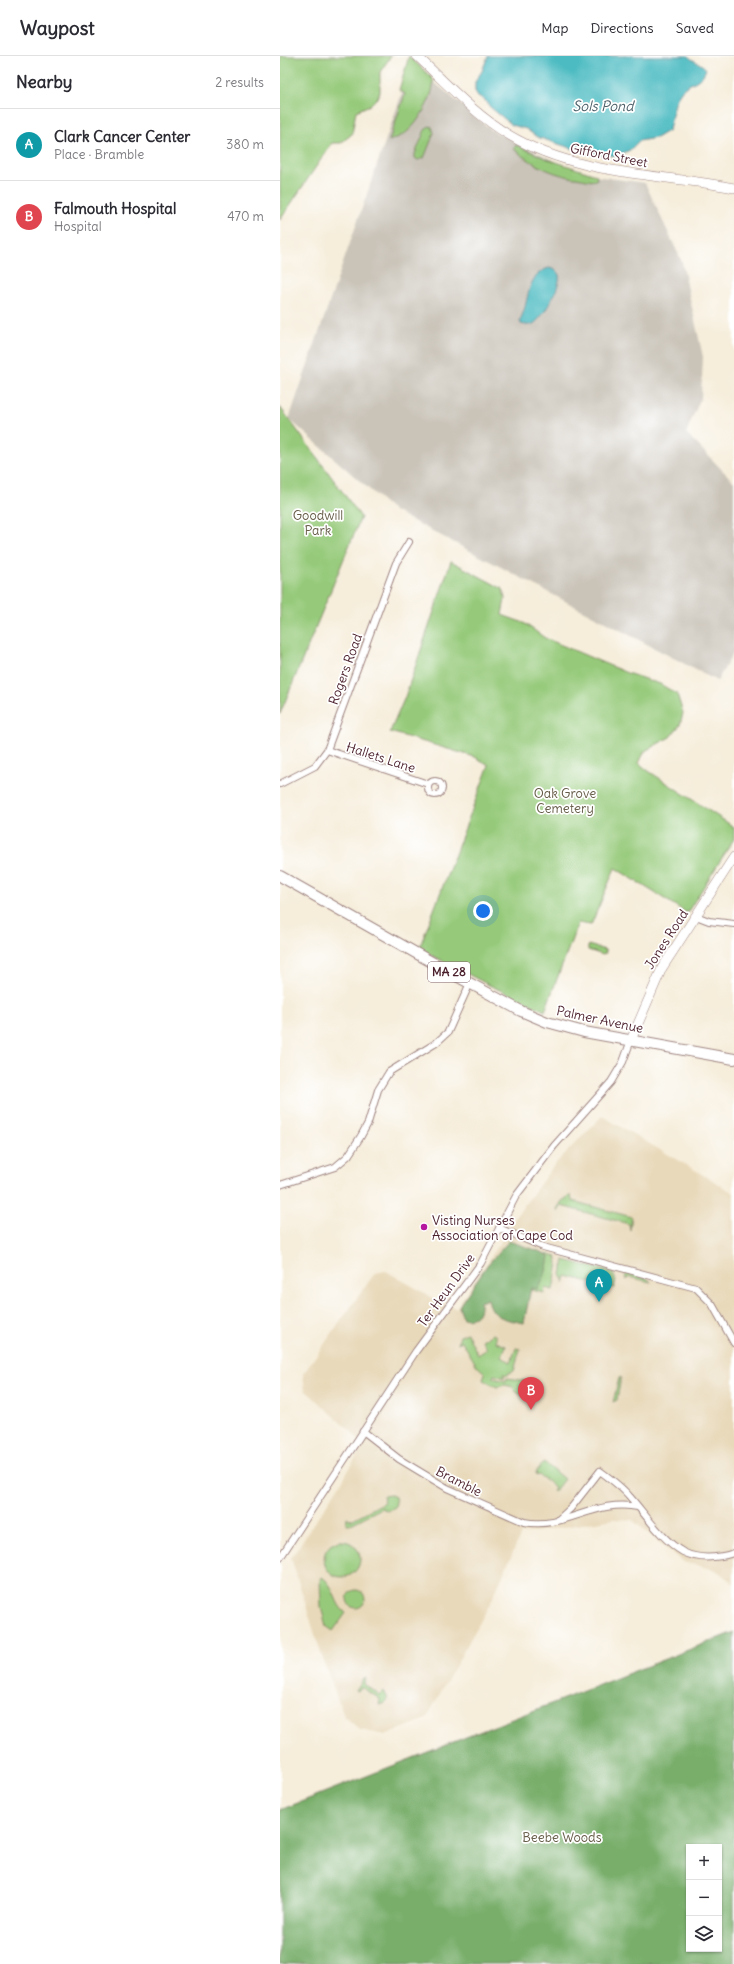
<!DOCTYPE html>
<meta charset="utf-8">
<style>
:root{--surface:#fff;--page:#f7f7f7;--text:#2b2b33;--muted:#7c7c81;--line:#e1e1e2;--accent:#ea580c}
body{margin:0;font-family:Delius,sans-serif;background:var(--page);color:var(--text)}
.controls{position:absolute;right:12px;bottom:12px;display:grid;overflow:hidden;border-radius:0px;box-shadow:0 1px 3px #0004}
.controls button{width:36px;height:36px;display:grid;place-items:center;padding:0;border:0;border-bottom:1px solid var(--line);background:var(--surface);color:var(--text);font:20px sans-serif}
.you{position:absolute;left:203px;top:855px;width:14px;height:14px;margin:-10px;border:3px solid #fff;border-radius:50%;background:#1a73e8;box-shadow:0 0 0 6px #1a73e833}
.badge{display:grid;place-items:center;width:26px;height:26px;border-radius:50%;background:var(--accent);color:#fff;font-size:13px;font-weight:700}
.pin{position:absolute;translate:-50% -33px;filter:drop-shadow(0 1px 2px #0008)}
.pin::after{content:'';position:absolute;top:21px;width:14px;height:12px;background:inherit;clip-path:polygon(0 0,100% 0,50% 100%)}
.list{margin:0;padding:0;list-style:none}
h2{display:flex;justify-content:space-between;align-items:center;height:52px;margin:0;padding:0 16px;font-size:17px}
h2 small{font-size:13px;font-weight:400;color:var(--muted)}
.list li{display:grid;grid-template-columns:26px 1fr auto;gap:12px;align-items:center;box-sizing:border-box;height:72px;padding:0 16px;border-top:1px solid var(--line)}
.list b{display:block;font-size:15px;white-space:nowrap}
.list p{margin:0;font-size:13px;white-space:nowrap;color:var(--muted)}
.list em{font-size:13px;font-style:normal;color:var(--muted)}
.icon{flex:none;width:22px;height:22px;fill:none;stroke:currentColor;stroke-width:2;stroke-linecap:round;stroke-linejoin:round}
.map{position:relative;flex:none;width:454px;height:1908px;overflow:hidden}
header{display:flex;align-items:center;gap:24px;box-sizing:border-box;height:56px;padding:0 20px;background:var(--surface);border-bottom:1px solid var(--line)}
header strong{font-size:19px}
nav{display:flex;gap:22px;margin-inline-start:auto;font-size:14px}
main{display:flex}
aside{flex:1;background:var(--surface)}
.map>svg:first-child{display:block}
</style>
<header>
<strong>Waypost</strong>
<nav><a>Map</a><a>Directions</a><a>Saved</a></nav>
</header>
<main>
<aside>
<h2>Nearby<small>2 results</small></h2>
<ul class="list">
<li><span class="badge" style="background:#0f9aa8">A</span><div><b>Clark Cancer Center</b><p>Place · Bramble</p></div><em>380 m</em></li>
<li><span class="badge" style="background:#e0444e">B</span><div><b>Falmouth Hospital</b><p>Hospital</p></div><em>470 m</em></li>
</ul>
</aside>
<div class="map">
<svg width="454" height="1908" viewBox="0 0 454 1908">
<rect width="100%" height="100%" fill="#fff"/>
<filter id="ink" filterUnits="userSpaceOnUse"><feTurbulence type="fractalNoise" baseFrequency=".025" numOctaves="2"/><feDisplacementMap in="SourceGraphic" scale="8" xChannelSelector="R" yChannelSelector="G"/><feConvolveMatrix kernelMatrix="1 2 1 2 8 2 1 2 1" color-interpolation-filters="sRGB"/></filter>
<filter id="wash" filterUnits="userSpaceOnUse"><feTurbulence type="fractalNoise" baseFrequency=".012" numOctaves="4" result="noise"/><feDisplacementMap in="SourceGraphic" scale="16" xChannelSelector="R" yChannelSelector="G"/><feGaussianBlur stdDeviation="0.9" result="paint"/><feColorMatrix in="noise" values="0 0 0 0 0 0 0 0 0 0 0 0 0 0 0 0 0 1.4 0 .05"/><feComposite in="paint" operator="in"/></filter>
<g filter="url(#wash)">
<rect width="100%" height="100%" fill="#f6edda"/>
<path fill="#e8d9ba" d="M322,1060L454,1137V1528L436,1514L403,1506L352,1464L334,1463L241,1478L211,1546L146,1663L105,1679L80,1674L64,1660L45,1610L11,1502L63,1424L83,1389L70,1374L25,1334L23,1318L95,1217L106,1215L160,1246L176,1252L219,1189L237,1159L275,1108Z"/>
<path fill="#c9c3b8" d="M132,8L213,75L302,118L365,127L402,206L423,301L421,341L406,377L454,426V596L437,625L114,455L9,363Z"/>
<path fill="#96ca7a" stroke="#707452" d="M0,0H111L100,16V36L98,41L90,49L76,55L72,78L61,87H52L0,164Z
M129,0L153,23C156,37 139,66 128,75C123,80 116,82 109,85L125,38L119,34Z
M149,70L152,71L154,77L144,102L138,104L135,102V98L145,74Z
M236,89L270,104L316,119L317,123C313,126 307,124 302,123C276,120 254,110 234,93Z
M0,351L81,461L0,658Z
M171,505L223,533L225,543L222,559L244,567L265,582L347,617L380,628L397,638L403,657L400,669L390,681L365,695L359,707L367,714L454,771V783L407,857L335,812L311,869L298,867L265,955L209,929L139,893L209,709L195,701L110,676L125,641Z
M308,889L325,894L326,897L323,899L308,894Z
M291,1139L292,1145L352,1161L350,1174L349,1168L281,1150L278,1156L277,1153L282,1145Z
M266,1197L276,1200L278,1207L273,1234L265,1232L264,1237L251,1234L269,1200Z
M284,1204L332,1216L336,1224L334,1232L286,1220L284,1227L281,1218Z
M348,1217L367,1222L371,1226L349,1221L347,1224L345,1220Z
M187,1277L198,1299L207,1293L202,1284L213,1278L216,1280V1286L226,1290L221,1301L231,1306L236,1292L240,1293L234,1315L229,1317L228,1319L223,1318L225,1322L214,1319L213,1322L226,1325L227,1322L247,1325L243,1340L236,1336L233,1331L225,1329L217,1331L203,1324L205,1317L197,1310L182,1285L178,1287L180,1280Z
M341,1321L337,1344L333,1346L339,1322Z
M264,1406L284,1423L274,1436L273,1435L275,1431L259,1419L257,1420L256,1416Z
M111,1439L115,1441L116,1446L115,1451L108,1455L102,1452L69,1469H66L67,1461L71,1464L105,1446L103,1440Z
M44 1503a18 18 0 1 1 36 0a18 18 0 1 1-36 0Z
M42,1521C55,1529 54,1549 66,1557L53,1575L46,1570L41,1551L40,1523Z
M67 1543a9 9 0 1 1 18 0a9 9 0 1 1-18 0Z
M86,1622L84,1628L100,1639L104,1635L108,1643L105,1647L99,1649L100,1643L81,1631L78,1635L76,1634L83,1623Z"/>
<path fill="#78ae6a" stroke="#61664a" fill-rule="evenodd" d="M229,1185C236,1188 265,1196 269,1200C267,1211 265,1225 257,1233L251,1232L244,1267C226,1263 212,1263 208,1243L200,1246C201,1257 196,1265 183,1262L179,1251L181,1247L208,1208Z
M454,1576V1908H0V1754ZM409,1791H439V1893H409Z"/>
<path fill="#4dbcc2" stroke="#4c6e76" d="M208,0H408C414,6 422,7 426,13C422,26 410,26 402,34C394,43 392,62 389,74L376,82L359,85L350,94L336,100L306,97L257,81L246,73L232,69L210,51L205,44L198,40L195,35V26L202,15Z
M269,212C273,213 277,214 279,219C282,229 262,264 253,268C249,270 245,269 241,268L240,264C250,246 245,219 269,212Z"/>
</g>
<g filter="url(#ink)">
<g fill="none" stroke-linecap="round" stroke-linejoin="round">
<defs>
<path id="minor" d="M47,694L148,728
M148 732a7 7 0 1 1 14 0a7 7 0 1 1-14 0Z
M0,728L35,710L47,694L116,507L129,486
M416,860L429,865L454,868
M0,1129L55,1111L68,1100L81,1080L88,1067L98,1034L109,1016L156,987L168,976L190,927
M219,1172L263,1191L416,1232L432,1248L454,1287
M83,1375L119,1403L167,1432L244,1466C286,1474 315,1442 358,1451
M279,1463L291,1452L320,1415C331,1423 342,1431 350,1441C365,1458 383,1485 403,1496C419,1504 438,1502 454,1497
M0,1502L136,1295L201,1207L236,1140L274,1090L331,1026L343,1006L351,984"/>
<path id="secondary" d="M137,0C166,27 194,58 229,79C298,120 378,117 454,132
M351,984L382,912L454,801"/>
<path id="trunk" d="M0,820L171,917L241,955L267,966L304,976L454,1003"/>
</defs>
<use href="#minor" stroke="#a08682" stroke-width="8"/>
<use href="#secondary" stroke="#a08682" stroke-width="10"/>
<use href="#trunk" stroke="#a08682" stroke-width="12"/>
<use href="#minor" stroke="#fff" stroke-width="6"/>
<use href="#secondary" stroke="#fff" stroke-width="9"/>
<use href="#trunk" stroke="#fff" stroke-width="10"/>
</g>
</g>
<circle fill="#b5179e" stroke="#fff" stroke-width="1.5" cx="144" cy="1171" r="4"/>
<g text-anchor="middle" stroke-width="3.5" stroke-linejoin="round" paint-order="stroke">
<rect fill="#fff" stroke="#80626b" stroke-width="1" x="148" y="906" width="42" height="20" rx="3"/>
<g font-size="12" font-weight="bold" fill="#4a1f2b">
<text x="169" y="920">MA 28</text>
</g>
<g font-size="13" fill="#4a1f2b" stroke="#fff">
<text transform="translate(329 99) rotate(11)" y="5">Gifford Street</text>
<text transform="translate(65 613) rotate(-70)" y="5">Rogers Road</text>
<text transform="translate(101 701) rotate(18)" y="5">Hallets Lane</text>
<text transform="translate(386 883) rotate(-57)" y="5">Jones Road</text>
<text transform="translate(320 963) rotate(12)" y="5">Palmer Avenue</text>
<text transform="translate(166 1234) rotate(-54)" y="5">Ter Heun Drive</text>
<text transform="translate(179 1425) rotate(27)" y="5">Bramble</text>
</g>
<g font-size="13" fill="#655b47" stroke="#fff">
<text x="38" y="464">Goodwill<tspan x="38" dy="15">Park</tspan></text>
<text x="285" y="742">Oak Grove<tspan x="285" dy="15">Cemetery</tspan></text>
<text x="282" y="1786">Beebe Woods</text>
</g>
<g font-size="13" fill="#4a1f2b" stroke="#fff" text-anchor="start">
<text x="152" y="1169">Visting Nurses<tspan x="152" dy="15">Association of Cape Cod</tspan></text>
</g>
<g font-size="14" font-style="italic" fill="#4b5e67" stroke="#fff">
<text x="323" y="55">Sols Pond</text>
</g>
</g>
</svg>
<div class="controls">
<button>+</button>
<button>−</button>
<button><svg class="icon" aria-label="layers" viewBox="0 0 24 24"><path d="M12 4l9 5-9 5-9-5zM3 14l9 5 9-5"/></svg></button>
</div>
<div class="you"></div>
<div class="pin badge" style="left:319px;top:1246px;background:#0f9aa8">A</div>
<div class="pin badge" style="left:251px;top:1354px;background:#e0444e">B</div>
</div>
</main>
